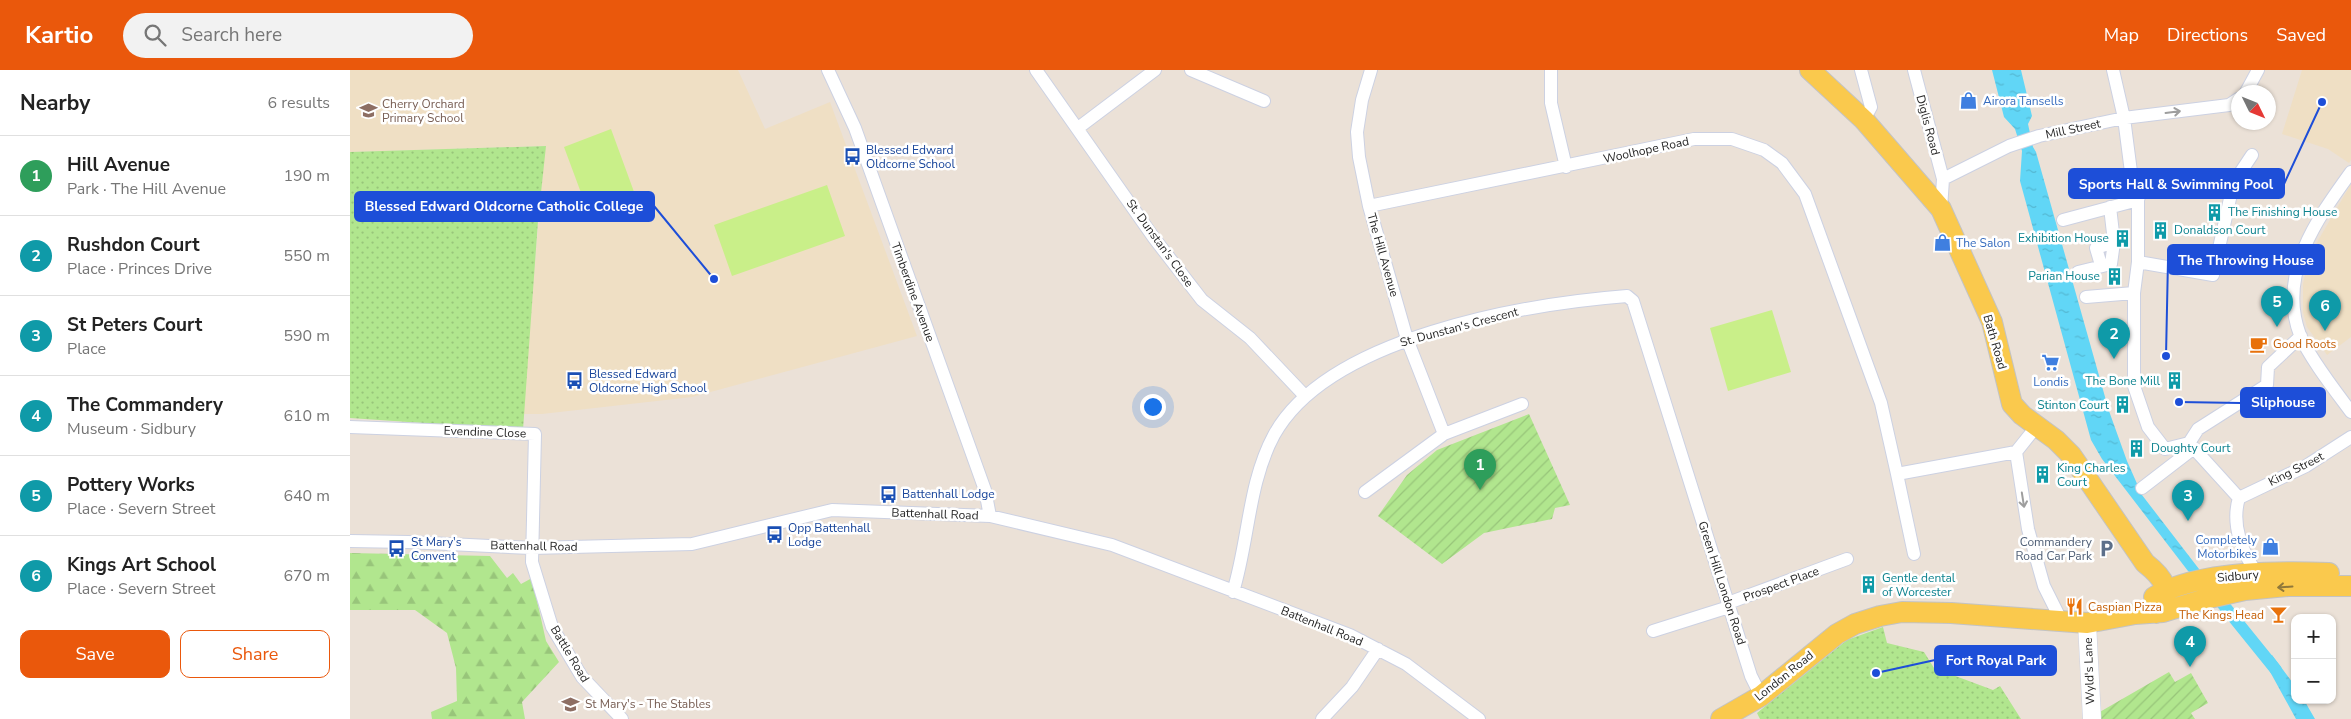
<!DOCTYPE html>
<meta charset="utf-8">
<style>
:root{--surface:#fff;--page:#f2f2f2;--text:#222;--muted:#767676;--line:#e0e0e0;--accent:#ea580c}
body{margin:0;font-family:"Nunito Sans",sans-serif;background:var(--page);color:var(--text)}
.controls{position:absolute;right:15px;bottom:15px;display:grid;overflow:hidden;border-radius:10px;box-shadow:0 1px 4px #0004}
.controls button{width:45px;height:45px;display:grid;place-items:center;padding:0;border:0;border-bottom:1px solid var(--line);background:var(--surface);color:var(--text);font:25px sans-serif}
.compass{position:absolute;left:1881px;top:15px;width:45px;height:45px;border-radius:50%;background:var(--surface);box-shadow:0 1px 4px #0004;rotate:133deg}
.you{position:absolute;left:802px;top:336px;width:18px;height:18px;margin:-12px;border:4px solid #fff;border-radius:50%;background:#1a73e8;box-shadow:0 0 0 8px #1a73e833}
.badge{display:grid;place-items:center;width:32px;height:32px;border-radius:50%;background:var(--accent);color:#fff;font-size:16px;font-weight:700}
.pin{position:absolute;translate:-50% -41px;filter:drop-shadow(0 1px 2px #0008)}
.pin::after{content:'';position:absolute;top:26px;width:18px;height:15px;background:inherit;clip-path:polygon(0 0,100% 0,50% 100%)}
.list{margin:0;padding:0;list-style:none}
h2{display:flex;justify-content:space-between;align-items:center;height:65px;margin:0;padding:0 20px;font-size:21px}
h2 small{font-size:16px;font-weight:400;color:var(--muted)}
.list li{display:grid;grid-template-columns:32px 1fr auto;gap:15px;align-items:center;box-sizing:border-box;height:80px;padding:0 20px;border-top:1px solid var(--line)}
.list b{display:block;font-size:19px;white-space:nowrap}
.list p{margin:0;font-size:16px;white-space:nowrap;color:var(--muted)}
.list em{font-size:16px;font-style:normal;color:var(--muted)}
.actions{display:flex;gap:10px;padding:15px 20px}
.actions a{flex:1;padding:11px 0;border:1px solid var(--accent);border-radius:10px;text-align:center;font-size:18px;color:var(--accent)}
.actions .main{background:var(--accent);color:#fff}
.icon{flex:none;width:28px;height:28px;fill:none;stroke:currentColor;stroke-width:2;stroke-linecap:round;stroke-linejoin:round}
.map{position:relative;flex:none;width:2001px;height:649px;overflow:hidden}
header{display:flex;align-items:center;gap:30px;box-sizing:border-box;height:70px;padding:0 25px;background:var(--accent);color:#fff}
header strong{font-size:24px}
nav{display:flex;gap:28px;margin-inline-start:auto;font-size:18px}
.search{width:350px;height:45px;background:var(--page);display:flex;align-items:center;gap:12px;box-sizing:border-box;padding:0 18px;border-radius:28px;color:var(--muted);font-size:19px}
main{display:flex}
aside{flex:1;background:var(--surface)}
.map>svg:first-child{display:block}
</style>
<header>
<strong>Kartio</strong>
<div class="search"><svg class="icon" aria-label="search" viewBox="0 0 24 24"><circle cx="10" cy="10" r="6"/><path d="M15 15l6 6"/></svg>Search here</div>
<nav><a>Map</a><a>Directions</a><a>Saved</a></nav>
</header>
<main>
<aside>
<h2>Nearby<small>6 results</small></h2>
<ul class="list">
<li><span class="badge" style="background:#2e9e5b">1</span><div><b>Hill Avenue</b><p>Park · The Hill Avenue</p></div><em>190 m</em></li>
<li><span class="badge" style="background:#0f9aa8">2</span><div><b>Rushdon Court</b><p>Place · Princes Drive</p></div><em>550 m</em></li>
<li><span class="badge" style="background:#0f9aa8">3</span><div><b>St Peters Court</b><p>Place</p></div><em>590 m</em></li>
<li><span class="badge" style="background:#0f9aa8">4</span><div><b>The Commandery</b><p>Museum · Sidbury</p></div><em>610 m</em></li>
<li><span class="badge" style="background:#0f9aa8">5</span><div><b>Pottery Works</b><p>Place · Severn Street</p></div><em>640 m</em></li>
<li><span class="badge" style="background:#0f9aa8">6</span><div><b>Kings Art School</b><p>Place · Severn Street</p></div><em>670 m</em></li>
</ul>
<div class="actions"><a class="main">Save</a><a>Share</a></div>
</aside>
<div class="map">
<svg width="2001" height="649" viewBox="0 0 2001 649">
<defs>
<pattern id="grass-dots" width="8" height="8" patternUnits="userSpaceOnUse" patternTransform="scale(1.25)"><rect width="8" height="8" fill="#b1e68e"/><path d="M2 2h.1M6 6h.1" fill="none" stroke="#98c57a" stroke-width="1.8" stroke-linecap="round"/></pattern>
<pattern id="forest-firs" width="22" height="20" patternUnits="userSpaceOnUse" patternTransform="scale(1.25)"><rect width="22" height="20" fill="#b1e68e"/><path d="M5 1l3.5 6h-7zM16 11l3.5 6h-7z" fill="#98c57a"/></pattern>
<pattern id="garden-furrows" width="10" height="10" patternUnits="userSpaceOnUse" patternTransform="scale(1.25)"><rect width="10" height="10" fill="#b1e68e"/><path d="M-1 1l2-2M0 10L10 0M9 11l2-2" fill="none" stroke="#98c57a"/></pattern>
<pattern id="water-ripples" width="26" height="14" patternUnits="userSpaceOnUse" patternTransform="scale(1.25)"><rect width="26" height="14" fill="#61d6f6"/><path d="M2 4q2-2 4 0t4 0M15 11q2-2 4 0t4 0" fill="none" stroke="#54b8d3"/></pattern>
</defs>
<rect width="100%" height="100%" fill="#ebe1d7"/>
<path fill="#efdfc4" d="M0,0H388L415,59L480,32L567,266L342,327L192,344H172L195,76L0,82Z
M1952,0H2001V90L1999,93L1978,79L1932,64Z
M2001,114V267L1977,285L1957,257L1953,242V214L1959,186Z"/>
<path fill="url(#grass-dots)" d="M196,76L188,151L173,360L0,348V82Z
M1533,557L1537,573L1574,582L1584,598L1643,620L1650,616L1671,649H1410L1407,643L1497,570Z"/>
<path fill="url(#forest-firs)" d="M0,483L140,486L157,508L163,503L171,514L182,508L196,571L209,592L172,632L175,649H82L81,642L107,631L106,598L97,563L65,540H0Z"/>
<path fill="url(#garden-furrows)" d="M1179,344L1220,435L1205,438L1202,449L1134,463L1092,494L1028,446L1057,405L1087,380Z
M1819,602L1825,612L1841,603L1858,633L1841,643L1845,649H1750L1748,643Z"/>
<path fill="#c9ef89" d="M261,59L287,130L240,147L214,77Z
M477,115L495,166L382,206L364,155Z
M1422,240L1441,302L1378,321L1360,258Z"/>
<path fill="url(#water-ripples)" d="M1642,0H1671L1682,46L1678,54L1683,77L1686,82L1759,341L1777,391L1792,425L1849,499L1858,516L1838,501L1752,389L1741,370L1670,111L1672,81L1665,59L1654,47Z
M1922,585L1945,616V630H1954L1965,649H1946L1913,589Z"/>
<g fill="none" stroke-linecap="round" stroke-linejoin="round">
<path stroke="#61d6f6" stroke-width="12" d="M1863,522L1926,600"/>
<defs>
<path id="street" d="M478,0L505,58L635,420L640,446
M686,0L804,168L852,230L900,268L955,326
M841,0L914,31
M1201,0V33L1216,97
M1511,0L1521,37L1514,50
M1564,0L1593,109L1591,139
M1763,0L1774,48L1781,102L1790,123L1788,130V192L1784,223V316L1798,357L1815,379L1839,373L1889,428
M1896,22L1908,0
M728,58L805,0
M2001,102C1967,149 1927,204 1950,265C1958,286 1987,323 2001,342
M1593,109L1659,76L1689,66L1774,48L1879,35L1888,29
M1787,119L1802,114L1888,106L1902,85
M1019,136L1344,69H1382L1414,80L1432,93L1455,124L1531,333L1547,404L1666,382
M1713,150L1788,130
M1788,192L1863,205L1885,106
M1751,195L1746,178L1764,172
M1728,202L1761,194L1764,172L1760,137
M1736,227L1784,223
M0,357L185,364L182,492L202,557L232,607L272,649
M1094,364L1172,334
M1839,373L1848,359L1917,315L1918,297L1951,266
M1666,382L1678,459L1694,516L1711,550
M1666,382L1686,357
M1547,404L1564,484
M1792,418L1844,378
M1015,422L1094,364L1057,269L1019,136L1009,87L1007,62L1012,30L1021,0
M1889,428L1956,396L2001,367
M1889,428C1881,454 1892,484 1908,504
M0,471L58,472L181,478L342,474L482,440L640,446L762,475L1000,565L1056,594L1129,649
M883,522C899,470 898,413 924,365C978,267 1175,234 1277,226L1283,231L1401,606L1411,626
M1378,533L1497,489
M1303,561L1379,537
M972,649L1002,617L1028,579"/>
<path id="secondary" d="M1737,553L1742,649"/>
<path id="primary" d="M1460,0L1514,50L1591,139L1642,252L1662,334L1672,345L1706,370L1721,385L1795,493C1813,507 1825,522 1806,543
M1804,527C1846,501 1930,501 1979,503
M1371,649L1411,626L1487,564L1505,554L1530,546L1552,542L1601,543L1737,553L1785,544L1813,542L1855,529L1895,520L1938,516H2001"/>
</defs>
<use href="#street" stroke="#ccd1e2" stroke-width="14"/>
<use href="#secondary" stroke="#ccd1e2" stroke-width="19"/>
<use href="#primary" stroke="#c3c3c3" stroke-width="22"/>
<use href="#street" stroke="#fff" stroke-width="12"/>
<use href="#secondary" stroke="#fff" stroke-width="18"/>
<use href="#primary" stroke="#fac94d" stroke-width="20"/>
</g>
<defs><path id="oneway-shaft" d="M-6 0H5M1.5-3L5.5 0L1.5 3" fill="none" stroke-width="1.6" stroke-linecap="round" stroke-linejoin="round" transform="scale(1.25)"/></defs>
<g stroke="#9e9e9e">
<use href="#oneway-shaft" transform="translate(1823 42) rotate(-7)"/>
<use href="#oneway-shaft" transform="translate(1673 430) rotate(81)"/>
</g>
<use stroke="#90783a" href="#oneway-shaft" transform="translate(1935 517) rotate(176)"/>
<defs>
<symbol id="shop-bare" viewBox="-9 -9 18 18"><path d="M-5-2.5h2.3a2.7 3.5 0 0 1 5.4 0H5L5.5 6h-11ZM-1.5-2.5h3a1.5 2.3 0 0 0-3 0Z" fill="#3f7fe0" stroke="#fff" stroke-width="2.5" paint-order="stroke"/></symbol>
<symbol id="school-bare" viewBox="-9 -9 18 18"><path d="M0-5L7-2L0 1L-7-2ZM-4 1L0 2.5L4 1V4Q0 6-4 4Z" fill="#8d6e63" stroke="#fff" stroke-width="2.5" paint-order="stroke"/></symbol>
<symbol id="bus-bare" viewBox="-9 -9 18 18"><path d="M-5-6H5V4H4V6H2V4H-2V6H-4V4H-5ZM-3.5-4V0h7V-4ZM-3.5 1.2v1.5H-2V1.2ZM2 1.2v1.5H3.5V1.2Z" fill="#1a4fb4" stroke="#fff" stroke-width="2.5" paint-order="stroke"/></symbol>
<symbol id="building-bare" viewBox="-9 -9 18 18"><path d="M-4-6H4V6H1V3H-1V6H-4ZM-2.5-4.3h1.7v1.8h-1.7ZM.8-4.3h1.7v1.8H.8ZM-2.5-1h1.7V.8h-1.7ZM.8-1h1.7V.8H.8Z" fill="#0f9aa8" stroke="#fff" stroke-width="2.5" paint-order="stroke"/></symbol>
<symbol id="cafe-bare" viewBox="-9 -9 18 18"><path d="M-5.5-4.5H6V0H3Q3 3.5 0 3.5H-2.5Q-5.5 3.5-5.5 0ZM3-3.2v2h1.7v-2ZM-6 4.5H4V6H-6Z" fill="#e8710a" stroke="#fff" stroke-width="2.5" paint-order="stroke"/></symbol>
<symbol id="supermarket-bare" viewBox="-9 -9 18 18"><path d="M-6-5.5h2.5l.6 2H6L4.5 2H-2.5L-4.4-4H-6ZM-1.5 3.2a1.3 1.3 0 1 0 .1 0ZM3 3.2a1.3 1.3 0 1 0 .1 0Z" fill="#3f7fe0" stroke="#fff" stroke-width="2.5" paint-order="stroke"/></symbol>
<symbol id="parking-bare" viewBox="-9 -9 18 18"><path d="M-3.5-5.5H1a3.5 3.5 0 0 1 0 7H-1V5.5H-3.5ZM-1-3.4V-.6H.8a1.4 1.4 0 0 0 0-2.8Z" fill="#5c6f8a" stroke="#fff" stroke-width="2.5" paint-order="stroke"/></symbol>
<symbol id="restaurant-bare" viewBox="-9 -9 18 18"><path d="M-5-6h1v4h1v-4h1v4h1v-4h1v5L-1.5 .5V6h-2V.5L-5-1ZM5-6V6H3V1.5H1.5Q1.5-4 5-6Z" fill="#e8710a" stroke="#fff" stroke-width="2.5" paint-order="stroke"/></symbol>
<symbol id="bar-bare" viewBox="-9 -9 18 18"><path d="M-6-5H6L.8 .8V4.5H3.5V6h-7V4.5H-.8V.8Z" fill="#e8710a" stroke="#fff" stroke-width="2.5" paint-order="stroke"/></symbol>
</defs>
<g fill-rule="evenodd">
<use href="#shop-bare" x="1606" y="18" width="25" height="25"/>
<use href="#school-bare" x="6" y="28" width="25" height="25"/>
<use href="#bus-bare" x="490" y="74" width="25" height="25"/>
<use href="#building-bare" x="1852" y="130" width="25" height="25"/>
<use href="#building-bare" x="1798" y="148" width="25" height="25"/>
<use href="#building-bare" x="1760" y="156" width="25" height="25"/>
<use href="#shop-bare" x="1580" y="160" width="25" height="25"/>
<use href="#building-bare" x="1752" y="194" width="25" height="25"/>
<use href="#cafe-bare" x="1896" y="262" width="25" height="25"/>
<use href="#supermarket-bare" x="1688" y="280" width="25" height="25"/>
<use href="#bus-bare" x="212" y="298" width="25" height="25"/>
<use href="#building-bare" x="1812" y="298" width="25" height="25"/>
<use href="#building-bare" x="1760" y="322" width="25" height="25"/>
<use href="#building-bare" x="1774" y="366" width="25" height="25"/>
<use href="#building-bare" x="1680" y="392" width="25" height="25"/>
<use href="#bus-bare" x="526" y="412" width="25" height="25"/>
<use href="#bus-bare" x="412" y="452" width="25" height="25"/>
<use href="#shop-bare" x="1908" y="464" width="25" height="25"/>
<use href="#bus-bare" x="34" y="466" width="25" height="25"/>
<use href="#parking-bare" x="1744" y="466" width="25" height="25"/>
<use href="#building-bare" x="1506" y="502" width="25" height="25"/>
<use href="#restaurant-bare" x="1712" y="524" width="25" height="25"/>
<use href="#bar-bare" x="1916" y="532" width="25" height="25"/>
<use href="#school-bare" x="208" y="622" width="25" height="25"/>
</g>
<g text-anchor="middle" stroke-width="5" stroke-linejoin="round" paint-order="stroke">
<g font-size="12" fill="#366cbe" stroke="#fff" text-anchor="start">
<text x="1633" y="35">Airora Tansells</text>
<text x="1606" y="177">The Salon</text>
<text x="1701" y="316" text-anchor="middle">Londis</text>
<text x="1907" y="474" text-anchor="end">Completely<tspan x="1907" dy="14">Motorbikes</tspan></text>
</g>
<g font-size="12" fill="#785e54" stroke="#fff" text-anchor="start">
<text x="32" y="38">Cherry Orchard<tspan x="32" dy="14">Primary School</tspan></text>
<text x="235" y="638">St Mary's - The Stables</text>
</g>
<g font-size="12" fill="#272727" stroke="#fff">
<text transform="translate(1578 55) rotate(75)" y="4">Diglis Road</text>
<text transform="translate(1723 59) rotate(-12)" y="4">Mill Street</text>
<text transform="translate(1296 80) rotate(-12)" y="4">Woolhope Road</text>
<text transform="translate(810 173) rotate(54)" y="4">St. Dunstan's Close</text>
<text transform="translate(1033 185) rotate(74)" y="4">The Hill Avenue</text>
<text transform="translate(563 222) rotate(70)" y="4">Timberdine Avenue</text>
<text transform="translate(1109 257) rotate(-15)" y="4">St. Dunstan's Crescent</text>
<text transform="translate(1645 272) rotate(74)" y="4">Bath Road</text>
<text transform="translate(135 362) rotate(2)" y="4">Evendine Close</text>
<text transform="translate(1946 399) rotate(-27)" y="4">King Street</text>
<text transform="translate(585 444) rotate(2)" y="4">Battenhall Road</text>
<text transform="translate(184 476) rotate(1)" y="4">Battenhall Road</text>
<text transform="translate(1888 506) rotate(-5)" y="4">Sidbury</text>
<text transform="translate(1372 513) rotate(72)" y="4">Green Hill London Road</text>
<text transform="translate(1431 514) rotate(-20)" y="4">Prospect Place</text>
<text transform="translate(972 556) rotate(22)" y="4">Battenhall Road</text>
<text transform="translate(220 584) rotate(59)" y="4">Battle Road</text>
<text transform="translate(1739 601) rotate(-92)" y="4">Wyld's Lane</text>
<text transform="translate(1434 606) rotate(-39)" y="4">London Road</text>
</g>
<g font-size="12" fill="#164399" stroke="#fff" text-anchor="start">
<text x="516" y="84">Blessed Edward<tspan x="516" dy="14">Oldcorne School</tspan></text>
<text x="239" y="308">Blessed Edward<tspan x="239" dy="14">Oldcorne High School</tspan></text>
<text x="552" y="428">Battenhall Lodge</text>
<text x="438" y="462">Opp Battenhall<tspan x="438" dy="14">Lodge</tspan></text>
<text x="61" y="476">St Mary's<tspan x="61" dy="14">Convent</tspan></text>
</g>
<g font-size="12" fill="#0d838f" stroke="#fff" text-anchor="start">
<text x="1878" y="146">The Finishing House</text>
<text x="1824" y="164">Donaldson Court</text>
<text x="1759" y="172" text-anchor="end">Exhibition House</text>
<text x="1750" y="210" text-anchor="end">Parian House</text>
<text x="1810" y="315" text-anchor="end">The Bone Mill</text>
<text x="1759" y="339" text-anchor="end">Stinton Court</text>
<text x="1801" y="382">Doughty Court</text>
<text x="1707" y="402">King Charles<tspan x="1707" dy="14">Court</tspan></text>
<text x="1532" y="512">Gentle dental<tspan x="1532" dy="14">of Worcester</tspan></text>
</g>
<g font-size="12" fill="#c56008" stroke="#fff" text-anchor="start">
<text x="1923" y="278">Good Roots</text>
<text x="1738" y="541">Caspian Pizza</text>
<text x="1914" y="549" text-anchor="end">The Kings Head</text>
</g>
<g font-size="12" fill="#4e5e75" stroke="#fff" text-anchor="end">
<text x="1742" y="476">Commandery<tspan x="1742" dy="14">Road Car Park</tspan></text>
</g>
</g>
<path fill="none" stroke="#1d4ed8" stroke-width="2" d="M1972 32L1934 114M364 209L304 136M1816 286L1818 190M1829 332L1891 333M1526 603L1585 590"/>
<g fill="#1d4ed8" stroke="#fff" stroke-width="2">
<circle cx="1972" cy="32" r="5"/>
<circle cx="364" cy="209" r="5"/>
<circle cx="1816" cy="286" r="5"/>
<circle cx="1829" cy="332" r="5"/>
<circle cx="1526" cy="603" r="5"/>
</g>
<g fill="#1d4ed8" stroke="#1d4ed8" stroke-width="2">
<rect x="1719" y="99" width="215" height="29" rx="5"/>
<rect x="5" y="122" width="299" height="29" rx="5"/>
<rect x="1818" y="175" width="156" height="29" rx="5"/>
<rect x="1891" y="318" width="84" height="29" rx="5"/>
<rect x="1585" y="576" width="121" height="29" rx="5"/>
</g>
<g font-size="14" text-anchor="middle" font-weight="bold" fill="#fff">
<text x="1826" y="119">Sports Hall &amp; Swimming Pool</text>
<text x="154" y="141">Blessed Edward Oldcorne Catholic College</text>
<text x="1896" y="195">The Throwing House</text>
<text x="1933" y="337">Sliphouse</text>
<text x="1646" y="595">Fort Royal Park</text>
</g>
</svg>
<div class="controls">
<button>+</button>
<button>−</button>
</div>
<svg class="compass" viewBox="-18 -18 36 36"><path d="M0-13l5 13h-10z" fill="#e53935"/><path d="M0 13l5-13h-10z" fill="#767676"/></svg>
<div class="you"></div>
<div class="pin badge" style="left:1130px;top:420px;background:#2e9e5b">1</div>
<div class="pin badge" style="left:1764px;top:289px;background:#0f9aa8">2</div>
<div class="pin badge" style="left:1838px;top:451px;background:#0f9aa8">3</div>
<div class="pin badge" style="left:1840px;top:597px;background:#0f9aa8">4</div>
<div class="pin badge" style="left:1927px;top:257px;background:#0f9aa8">5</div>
<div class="pin badge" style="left:1975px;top:261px;background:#0f9aa8">6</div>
</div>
</main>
